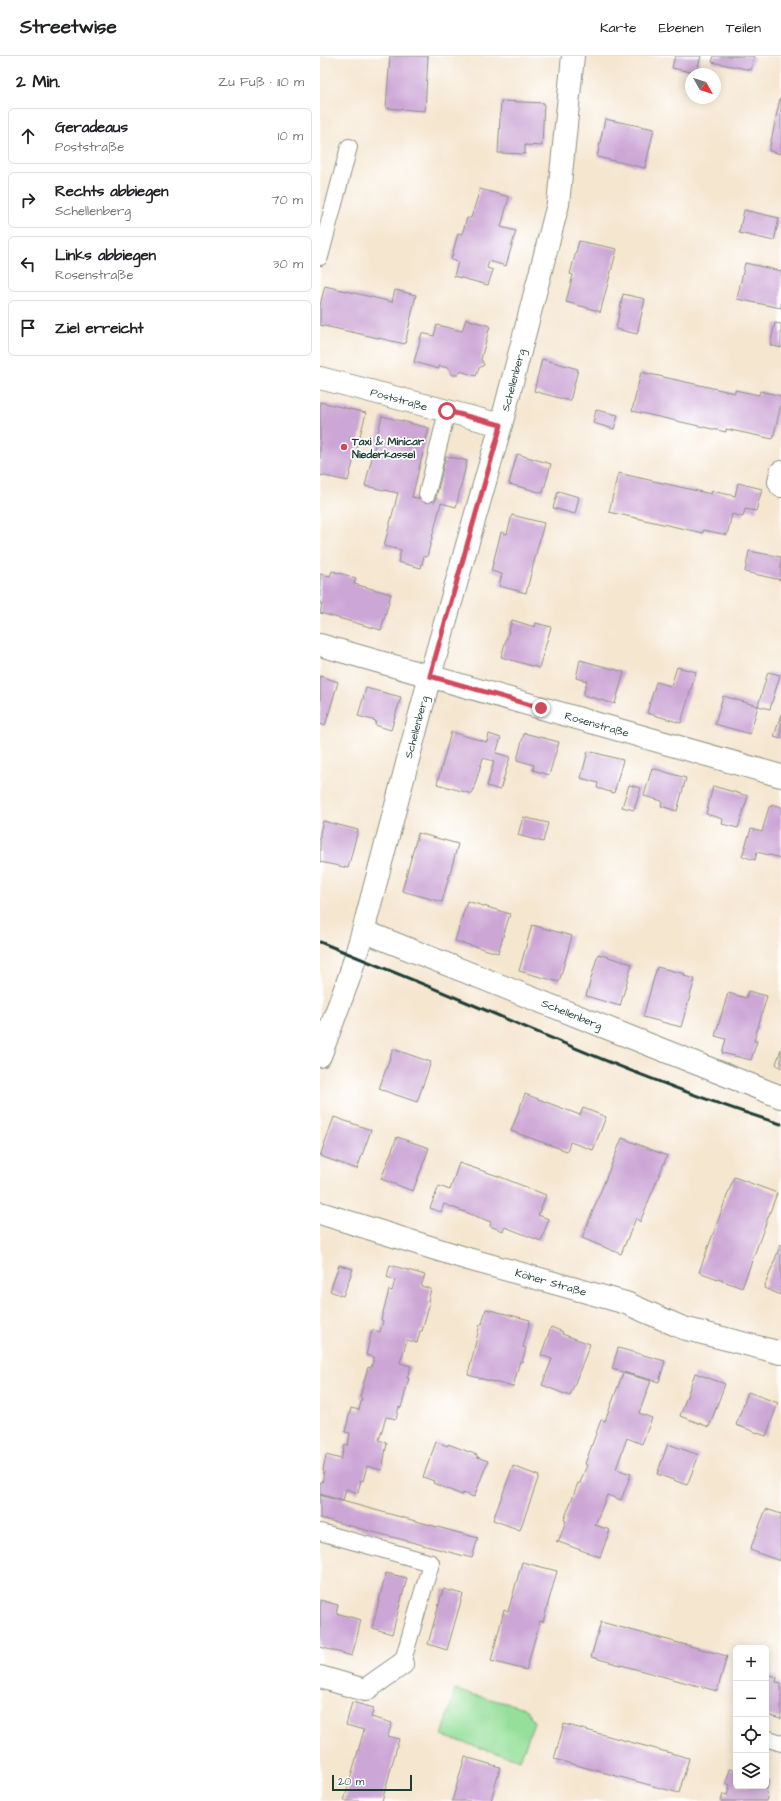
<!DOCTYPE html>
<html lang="de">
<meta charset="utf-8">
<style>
:root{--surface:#fff;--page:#f2f2f2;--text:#202124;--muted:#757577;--line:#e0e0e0}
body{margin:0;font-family:"Architects Daughter",sans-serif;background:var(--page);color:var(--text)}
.controls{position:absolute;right:12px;bottom:12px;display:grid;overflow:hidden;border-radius:6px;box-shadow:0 2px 10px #0003}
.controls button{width:36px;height:36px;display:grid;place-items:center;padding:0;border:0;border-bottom:1px solid var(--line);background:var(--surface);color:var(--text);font:20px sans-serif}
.compass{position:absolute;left:365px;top:12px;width:36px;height:36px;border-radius:50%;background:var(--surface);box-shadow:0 2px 10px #0003;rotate:129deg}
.scale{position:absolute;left:12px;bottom:10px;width:80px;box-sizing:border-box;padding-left:4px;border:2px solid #1f3d34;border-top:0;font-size:11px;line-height:14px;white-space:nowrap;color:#1f3d34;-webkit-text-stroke:3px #fff;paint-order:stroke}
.stop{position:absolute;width:12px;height:12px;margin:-9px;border:3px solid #d1495b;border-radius:50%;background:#fff}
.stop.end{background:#d1495b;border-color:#fff;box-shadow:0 1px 4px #0008}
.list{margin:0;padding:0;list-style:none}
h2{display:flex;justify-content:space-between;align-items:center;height:52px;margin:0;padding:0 16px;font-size:17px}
h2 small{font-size:13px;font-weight:400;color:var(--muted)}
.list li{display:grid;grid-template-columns:26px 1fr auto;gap:12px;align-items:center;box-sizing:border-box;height:56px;margin:0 8px 8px;padding:0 8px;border:1px solid var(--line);border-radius:6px}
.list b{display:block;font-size:15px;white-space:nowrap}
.list p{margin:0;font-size:13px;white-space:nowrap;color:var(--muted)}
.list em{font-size:13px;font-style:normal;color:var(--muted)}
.icon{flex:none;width:22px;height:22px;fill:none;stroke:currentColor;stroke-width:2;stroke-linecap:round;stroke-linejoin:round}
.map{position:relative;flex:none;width:461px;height:1745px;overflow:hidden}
header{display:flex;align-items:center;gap:24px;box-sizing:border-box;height:56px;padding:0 20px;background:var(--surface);border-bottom:1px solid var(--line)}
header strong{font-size:19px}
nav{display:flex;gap:22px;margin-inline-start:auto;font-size:14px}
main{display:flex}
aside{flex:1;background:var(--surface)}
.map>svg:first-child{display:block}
</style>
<header>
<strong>Streetwise</strong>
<nav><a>Karte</a><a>Ebenen</a><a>Teilen</a></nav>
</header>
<main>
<aside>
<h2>2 Min.<small>Zu Fuß · 110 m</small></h2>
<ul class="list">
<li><svg class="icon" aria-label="ahead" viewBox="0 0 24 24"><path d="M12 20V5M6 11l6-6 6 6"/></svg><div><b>Geradeaus</b><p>Poststraße</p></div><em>10 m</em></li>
<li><svg class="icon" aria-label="right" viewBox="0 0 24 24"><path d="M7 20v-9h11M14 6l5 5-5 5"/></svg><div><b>Rechts abbiegen</b><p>Schellenberg</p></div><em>70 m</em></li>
<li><svg class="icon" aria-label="left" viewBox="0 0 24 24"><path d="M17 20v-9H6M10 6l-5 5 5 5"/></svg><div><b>Links abbiegen</b><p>Rosenstraße</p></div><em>30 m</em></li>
<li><svg class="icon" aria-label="arrive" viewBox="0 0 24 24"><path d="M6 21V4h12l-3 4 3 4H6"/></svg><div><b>Ziel erreicht</b></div></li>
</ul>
</aside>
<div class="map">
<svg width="461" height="1745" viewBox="0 0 461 1745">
<rect width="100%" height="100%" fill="#fff"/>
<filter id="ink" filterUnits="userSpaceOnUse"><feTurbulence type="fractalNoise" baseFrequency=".025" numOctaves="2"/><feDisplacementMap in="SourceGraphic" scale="8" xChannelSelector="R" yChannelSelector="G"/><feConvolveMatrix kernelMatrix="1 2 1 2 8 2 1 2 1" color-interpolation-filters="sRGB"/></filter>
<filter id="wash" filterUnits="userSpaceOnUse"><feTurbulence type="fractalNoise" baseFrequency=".012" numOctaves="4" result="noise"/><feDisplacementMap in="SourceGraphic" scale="16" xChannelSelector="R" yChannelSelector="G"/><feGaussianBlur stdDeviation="0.9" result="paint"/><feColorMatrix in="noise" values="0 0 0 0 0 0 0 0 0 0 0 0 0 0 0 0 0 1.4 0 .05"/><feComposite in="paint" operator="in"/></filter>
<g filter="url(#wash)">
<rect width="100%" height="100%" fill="#f5e6d0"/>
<path fill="#95df9a" stroke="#5a8e67" d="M135,1634L205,1652L214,1666L200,1704L122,1680Z"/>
<g id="blocks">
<path fill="#cca6d5" d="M70,0H108L105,55L66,52Z
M355,0H381L376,17L352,12Z
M394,0H434L431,14L392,6Z
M460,42H461V98L449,95Z
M181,45L224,47L222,90L205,89V98L178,97Z
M285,63L334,73L325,112L277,101Z
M160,133L189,141L181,171L196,175L186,210L169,205L167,212L173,214L168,229L134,220L138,206L131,204L138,177L142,178L147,162H151Z
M424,154L459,162L454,185L419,177Z
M259,185L297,193L280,257L279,255L246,246L253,219L250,218Z
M425,207L461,215V252L417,243Z
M5,230L72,246L75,234L96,239L85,288L0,269V249Z
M303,238L325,243L317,278L296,273Z
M146,263L170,270L161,303L164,309L159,312L156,320L140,315L138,319H133L130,316L129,312L119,310V313L94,306L102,277L114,280L117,269L142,275Z
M455,267L461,268V292L450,289Z
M222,303L258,313L250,345L214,335Z
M321,316L415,337V334L439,339L440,335L461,340V348L453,383L406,373V376L312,355Z
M0,346L46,357L28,425L0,419Z
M276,354L298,359L294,373L273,367Z
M62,360L109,372L92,441L115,446L126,400L147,405L136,451L121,447L107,501L104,500L101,512L78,506L81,494L64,490L78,437L45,430Z
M197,398L231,408L223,437L189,428Z
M298,417L391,438L392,435L415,440L418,427L442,433L436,455L425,453L423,461L412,458L407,479L383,474V477L289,456Z
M238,435L259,441L255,458L233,452Z
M192,459L224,467L206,537L179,530L182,518L171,515L181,476L187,478Z
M429,495L461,501V524L425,516Z
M12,515L36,522L34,528L71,538L61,574L0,557L2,548H0V518L10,520Z
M192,564L215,571L216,567L231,571L219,612L181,601Z
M260,604L304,616L295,648L263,639L267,625L256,622Z
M357,611L376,616L361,667L327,657L336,626L351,630Z
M448,616L460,619L450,653L438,650Z
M0,620L18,626L5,670L0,668Z
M46,632L81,641L71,674L55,669L56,665L38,660Z
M403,640L438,650L430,678L395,668Z
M461,658V683L454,681Z
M131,676L167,686L169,678L181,682L176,697L190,701L180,734L167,730L174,705L163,702L152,738L117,728Z
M204,677L239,686L229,719L213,714L214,709L197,704Z
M268,695L303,704L294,737L277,732L278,727L261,722Z
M332,712L366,722L357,755L341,750L342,745L324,740Z
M309,729L321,732L314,754L302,751Z
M393,730L428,740L418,772L402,768L403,763L386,758Z
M454,749L461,751V802L437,796L435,804L422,800L431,773L442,776L449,751Z
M203,761L228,767L223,786L198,779Z
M3,765L38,774L28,812L0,806V777Z
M98,777L138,788L122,846L82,835Z
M147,845L190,858L178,897L135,885Z
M212,869L252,880L239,926L199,915Z
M278,898L312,908L300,950L266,940Z
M337,911L365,918L364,920L375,923L361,971L323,961Z
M428,935L447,940L434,985H437L431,1004L402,997L406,983L395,980L408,937L426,942Z
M73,993L111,1006L97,1046L59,1033Z
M461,993V1012L456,1008Z
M205,1038L260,1059L263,1052L286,1061L273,1094L250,1086L247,1095L191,1075Z
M14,1061L51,1074L37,1113L0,1100Z
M77,1081L109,1092L93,1135L61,1123Z
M302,1082L347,1100L320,1166L316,1162L301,1198L262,1182Z
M139,1107L178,1120L226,1139L218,1159L229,1163L221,1185L185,1171L183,1175L170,1170L171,1166L124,1148L121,1156L110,1152L119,1130L130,1134Z
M414,1121L457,1137L422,1232L379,1216Z
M461,1188V1239L444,1232Z
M19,1209L33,1213L23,1240L10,1235Z
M70,1209L105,1219L101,1230L111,1233L108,1245L110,1246L102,1275H100L97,1287L87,1284L80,1307L91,1310L87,1322H89L81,1352L79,1351L76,1363L66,1361L59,1384L67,1387L62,1414L47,1410L43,1425L41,1424L38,1437L26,1433L23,1445L0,1438V1426L2,1427L4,1415L3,1414L6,1399L21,1403L25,1389H28L30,1377L25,1376L31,1352L39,1354L42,1342L40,1341L48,1311L51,1312L54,1301L46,1299L52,1274L60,1276L63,1265L61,1264L69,1234L72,1235L75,1224L67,1221Z
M166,1253L210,1264L203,1291L206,1292L202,1306L200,1305L193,1331L148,1319L160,1268H162Z
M231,1271L243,1276L242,1278L270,1288L250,1340L222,1329L232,1303L221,1299Z
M298,1292L345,1305L339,1326L292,1313Z
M303,1317L331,1325L319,1357L332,1362L322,1388L307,1382L296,1413L311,1418L301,1444L287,1439L275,1469L290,1474L280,1501L236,1485L239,1484L246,1465L244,1464L258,1427H260L267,1409L265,1408L281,1364L285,1365Z
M375,1317L405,1328L389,1371L360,1360Z
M428,1336L458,1347L446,1380L416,1369Z
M116,1386L128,1390V1388L157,1399V1401L168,1405L154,1441L143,1437L142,1439L113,1427L114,1425L103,1421Z
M348,1388L379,1399L367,1429L337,1418Z
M193,1410L219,1420L200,1474L173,1464Z
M0,1439L158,1482L152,1502L0,1462Z
M446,1453L461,1458L460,1505L430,1494Z
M202,1506L237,1515L223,1566L220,1565L206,1614L171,1605L184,1554L188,1556Z
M66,1517L87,1522L72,1578L52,1572Z
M123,1533L143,1538L127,1594L108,1588Z
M0,1544L18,1549L16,1557L41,1564L32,1600L0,1591Z
M281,1566L407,1600L397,1635L271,1601Z
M446,1618L457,1621L456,1626L461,1627V1663L446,1659Z
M32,1646L54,1652L51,1661L72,1667L68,1680L79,1683L62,1745H24L44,1674L26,1669Z
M244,1668L369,1702L359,1737L234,1703Z
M145,1701L180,1711L171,1745H132Z
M410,1713L416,1714V1730H446V1723H449L446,1737L448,1738L446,1745H401L403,1738L407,1739L410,1729L406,1727Z"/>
</g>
</g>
<g filter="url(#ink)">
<use href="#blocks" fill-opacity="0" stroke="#8a9282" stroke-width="1"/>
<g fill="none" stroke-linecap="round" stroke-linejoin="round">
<defs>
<path id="lane" d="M0,201L29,91
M107,438L127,355
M0,1476L111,1507L82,1608
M446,1682L461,1687"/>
<path id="street" d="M0,322L181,369
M461,416L459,426L461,430
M0,589L461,720
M43,875L461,1041
M0,1000L29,922L43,875L110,620L181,369L238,148L253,0
M0,1621L45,1634L82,1608"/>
<path id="secondary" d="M0,1157L148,1203L306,1247L363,1272L461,1297"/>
</defs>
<use href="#lane" stroke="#8a9282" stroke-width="18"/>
<use href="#street" stroke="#8a9282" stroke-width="24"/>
<use href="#secondary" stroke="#8a9282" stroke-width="24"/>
<use href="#lane" stroke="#fff" stroke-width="16"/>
<use href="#street" stroke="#fff" stroke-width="22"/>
<use href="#secondary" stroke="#fff" stroke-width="22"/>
<path stroke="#1f3d34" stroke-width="3" d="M0,886C51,907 101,927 151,948C253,991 355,1036 461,1068"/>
</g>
</g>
<g fill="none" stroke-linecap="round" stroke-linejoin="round" filter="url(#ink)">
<path stroke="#d1495b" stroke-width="5" d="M127,355L181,369L110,620L221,652"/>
</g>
<circle fill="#d1495b" stroke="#fff" stroke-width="1.5" cx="24" cy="391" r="4"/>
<g text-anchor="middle" stroke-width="3.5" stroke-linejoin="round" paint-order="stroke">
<g font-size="11" fill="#1f3d34" stroke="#fff">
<text transform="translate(193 324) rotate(-75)" y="4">Schellenberg</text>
<text transform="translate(79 343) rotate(15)" y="4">Poststraße</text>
<text transform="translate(277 668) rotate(16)" y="4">Rosenstraße</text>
<text transform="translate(96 671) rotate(-75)" y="4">Schellenberg</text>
<text transform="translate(252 958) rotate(22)" y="4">Schellenberg</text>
<text transform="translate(231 1226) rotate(16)" y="4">Kölner Straße</text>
</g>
<g font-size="11" font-weight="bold" fill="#1f3d34" stroke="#fff" text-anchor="start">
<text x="32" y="389">Taxi &amp; Minicar<tspan x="32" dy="13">Niederkassel</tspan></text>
</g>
</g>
</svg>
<div class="controls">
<button>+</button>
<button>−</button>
<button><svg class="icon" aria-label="locate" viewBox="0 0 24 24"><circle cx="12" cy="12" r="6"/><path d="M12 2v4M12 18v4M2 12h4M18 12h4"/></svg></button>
<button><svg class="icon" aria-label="layers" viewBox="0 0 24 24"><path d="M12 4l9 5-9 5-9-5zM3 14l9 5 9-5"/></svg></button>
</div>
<svg class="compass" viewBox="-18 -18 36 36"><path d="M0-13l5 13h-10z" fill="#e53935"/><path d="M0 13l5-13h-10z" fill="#757577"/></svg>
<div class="scale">20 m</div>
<div class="stop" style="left:127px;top:355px"></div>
<div class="stop end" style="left:221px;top:652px"></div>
</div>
</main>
